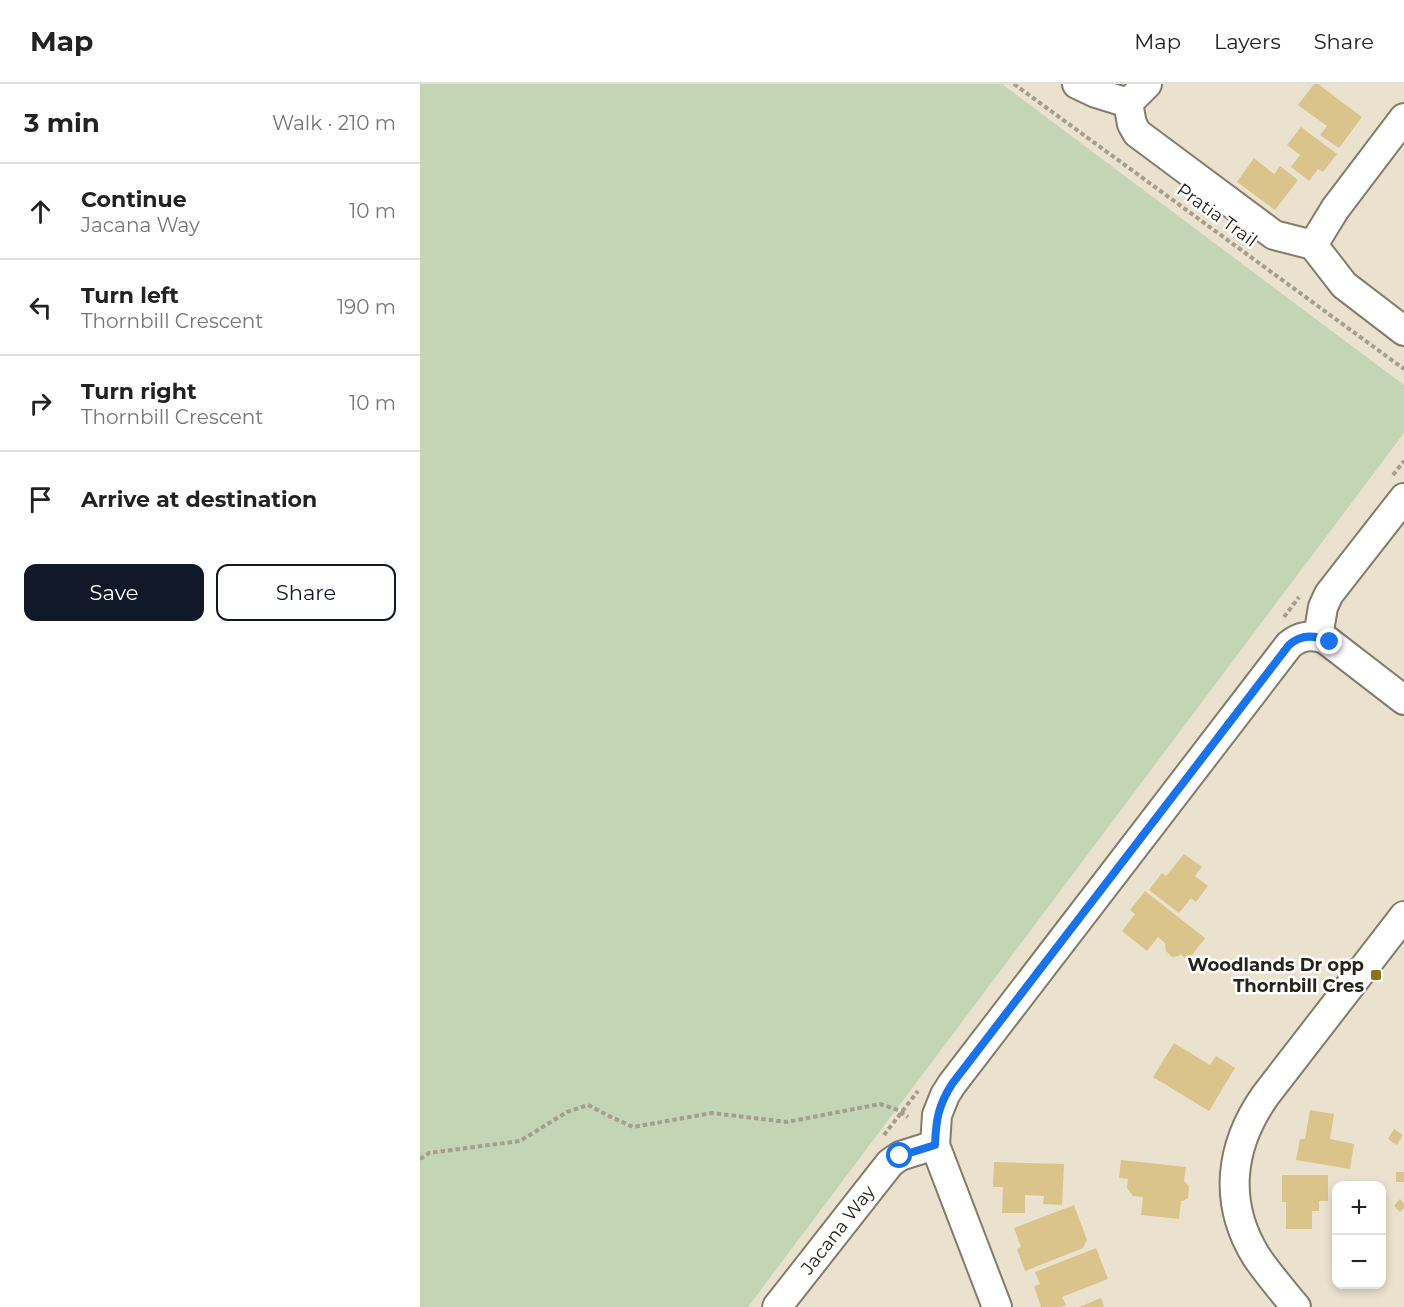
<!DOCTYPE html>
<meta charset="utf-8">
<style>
:root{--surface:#fff;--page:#f6f6f6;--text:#222;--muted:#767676;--line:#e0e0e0;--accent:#111827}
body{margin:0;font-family:Montserrat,sans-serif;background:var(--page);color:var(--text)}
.controls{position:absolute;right:18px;bottom:18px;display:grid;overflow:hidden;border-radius:12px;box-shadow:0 3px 9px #0003}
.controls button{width:54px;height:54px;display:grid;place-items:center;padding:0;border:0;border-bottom:2px solid var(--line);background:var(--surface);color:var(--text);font:30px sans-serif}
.stop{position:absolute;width:18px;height:18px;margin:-14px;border:4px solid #1a73e8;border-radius:50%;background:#fff}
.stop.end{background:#1a73e8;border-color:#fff;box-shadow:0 2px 6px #0008}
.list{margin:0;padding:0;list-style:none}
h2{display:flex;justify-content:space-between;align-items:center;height:78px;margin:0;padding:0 24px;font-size:26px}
h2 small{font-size:20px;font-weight:400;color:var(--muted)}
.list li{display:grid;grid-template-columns:39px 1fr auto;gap:18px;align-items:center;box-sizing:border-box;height:96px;padding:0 24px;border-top:2px solid var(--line)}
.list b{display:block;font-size:22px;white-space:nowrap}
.list p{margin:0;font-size:20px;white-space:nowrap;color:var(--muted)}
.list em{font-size:20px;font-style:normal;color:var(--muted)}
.actions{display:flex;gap:12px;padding:18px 24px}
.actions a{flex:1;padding:14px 0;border:2px solid var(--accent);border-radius:12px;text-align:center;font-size:21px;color:var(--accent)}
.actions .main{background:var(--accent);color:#fff}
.icon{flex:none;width:33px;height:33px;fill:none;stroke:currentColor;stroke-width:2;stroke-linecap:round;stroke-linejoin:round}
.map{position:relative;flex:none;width:984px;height:1223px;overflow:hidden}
header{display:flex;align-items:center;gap:36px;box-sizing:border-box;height:84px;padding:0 30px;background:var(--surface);border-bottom:2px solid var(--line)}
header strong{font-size:28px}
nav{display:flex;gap:33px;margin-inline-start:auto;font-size:21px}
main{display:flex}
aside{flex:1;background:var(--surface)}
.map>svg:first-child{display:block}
</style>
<header>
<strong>Map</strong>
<nav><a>Map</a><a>Layers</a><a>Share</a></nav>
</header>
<main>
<aside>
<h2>3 min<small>Walk · 210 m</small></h2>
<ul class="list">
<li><svg class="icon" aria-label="ahead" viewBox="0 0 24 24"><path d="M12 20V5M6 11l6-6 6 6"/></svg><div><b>Continue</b><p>Jacana Way</p></div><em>10 m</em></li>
<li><svg class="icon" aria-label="left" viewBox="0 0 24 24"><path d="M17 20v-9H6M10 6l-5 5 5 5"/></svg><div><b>Turn left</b><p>Thornbill Crescent</p></div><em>190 m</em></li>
<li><svg class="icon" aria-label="right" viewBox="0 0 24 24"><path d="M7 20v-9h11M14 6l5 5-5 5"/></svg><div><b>Turn right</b><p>Thornbill Crescent</p></div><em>10 m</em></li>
<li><svg class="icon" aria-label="arrive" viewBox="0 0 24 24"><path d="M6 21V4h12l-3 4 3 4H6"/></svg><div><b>Arrive at destination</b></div></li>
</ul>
<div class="actions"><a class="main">Save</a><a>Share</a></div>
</aside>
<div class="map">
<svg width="984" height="1223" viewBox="0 0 984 1223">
<rect width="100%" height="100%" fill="#eae2ce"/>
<path fill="#c3d5b5" d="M0,0H582L984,301V349L328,1223H0Z"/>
<path fill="#dbc48c" d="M894,0H898L942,33L919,64L900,51L907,42L878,21Z
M881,43L917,70L903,88L898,85L889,97L871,83L880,71L867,61Z
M834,74L854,90L860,82L878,96L855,126L817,98Z
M764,770L782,783L775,792L788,802L776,818L771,814L759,829L729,806L742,789L746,792Z
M725,807L785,854L768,876L760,870L759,872L752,873L746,867L745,861L746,860L738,853L727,867L702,847L715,830L710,826Z
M754,959L790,981L796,972L815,984L789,1027L733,993Z
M890,1026L914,1030L910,1055L934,1060L930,1085L876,1076L880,1055H885Z
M974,1045L983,1051L977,1061L968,1055Z
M701,1076L766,1083L764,1097L769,1102L768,1114L763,1117H761L759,1135L721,1131L723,1113L713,1112L707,1104L708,1095L699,1094Z
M574,1078L644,1080L642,1121L623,1120L624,1112L605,1111V1129H582L583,1103H573Z
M976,1088H984V1098H976Z
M862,1091H908V1117H899V1127H892V1145H866V1118H862Z
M980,1115L984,1119V1124L980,1128L974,1122Z
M654,1121L667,1156L663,1164L605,1187L597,1165L601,1163L594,1144Z
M676,1164L688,1195L642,1213L646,1221L641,1223H621L614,1202L620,1200L615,1188Z
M681,1214L684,1223H659Z"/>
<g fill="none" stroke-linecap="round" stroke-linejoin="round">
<defs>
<path id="minor" d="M657,0L676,9L708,19
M708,19L712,40L717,49L854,151L893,161L924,201L984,247
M708,19L727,0
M893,161L915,125L984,34
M898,553L903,523L909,510L984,414
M357,1223L470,1079L480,1072L515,1061
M577,1223L515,1061L517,1031L525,1011L532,1000L869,561C879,552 892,550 905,555L984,616
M876,1223C862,1206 848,1190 836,1172C803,1118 810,1062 845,1012L984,832"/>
</defs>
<use href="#minor" stroke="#837c6a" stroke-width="32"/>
<path stroke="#a49e8e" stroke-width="4" stroke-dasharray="4.5 3" stroke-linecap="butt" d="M594,0L984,285
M973,391L984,377
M864,533L879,513
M464,1051L498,1007
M0,1075L9,1069L100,1057L147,1028L168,1021L191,1033L213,1043L292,1029L367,1038L460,1020L478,1026L488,1033"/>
<use href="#minor" stroke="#fff" stroke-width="28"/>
</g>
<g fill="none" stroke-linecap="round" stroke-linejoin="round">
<path stroke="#1a73e8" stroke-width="8" d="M480,1072L515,1061C516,1036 518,1022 532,1000L869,561C881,550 896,551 910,558"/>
</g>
<rect fill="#8d7317" stroke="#fff" stroke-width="2" x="950" y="885" width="12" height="12" rx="3"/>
<g text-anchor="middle" stroke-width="5" stroke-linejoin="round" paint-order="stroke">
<g font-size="18" fill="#26231b" stroke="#fff">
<text transform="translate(797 131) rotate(36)" y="6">Pratia Trail</text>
<text transform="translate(418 1146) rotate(-52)" y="6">Jacana Way</text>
</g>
<g font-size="18" font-weight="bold" fill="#26231b" stroke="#fff" text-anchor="end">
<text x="944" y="887">Woodlands Dr opp<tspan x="944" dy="21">Thornbill Cres</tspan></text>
</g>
</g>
</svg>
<div class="controls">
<button>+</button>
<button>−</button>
</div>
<div class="stop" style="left:480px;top:1072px"></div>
<div class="stop end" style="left:910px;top:558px"></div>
</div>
</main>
